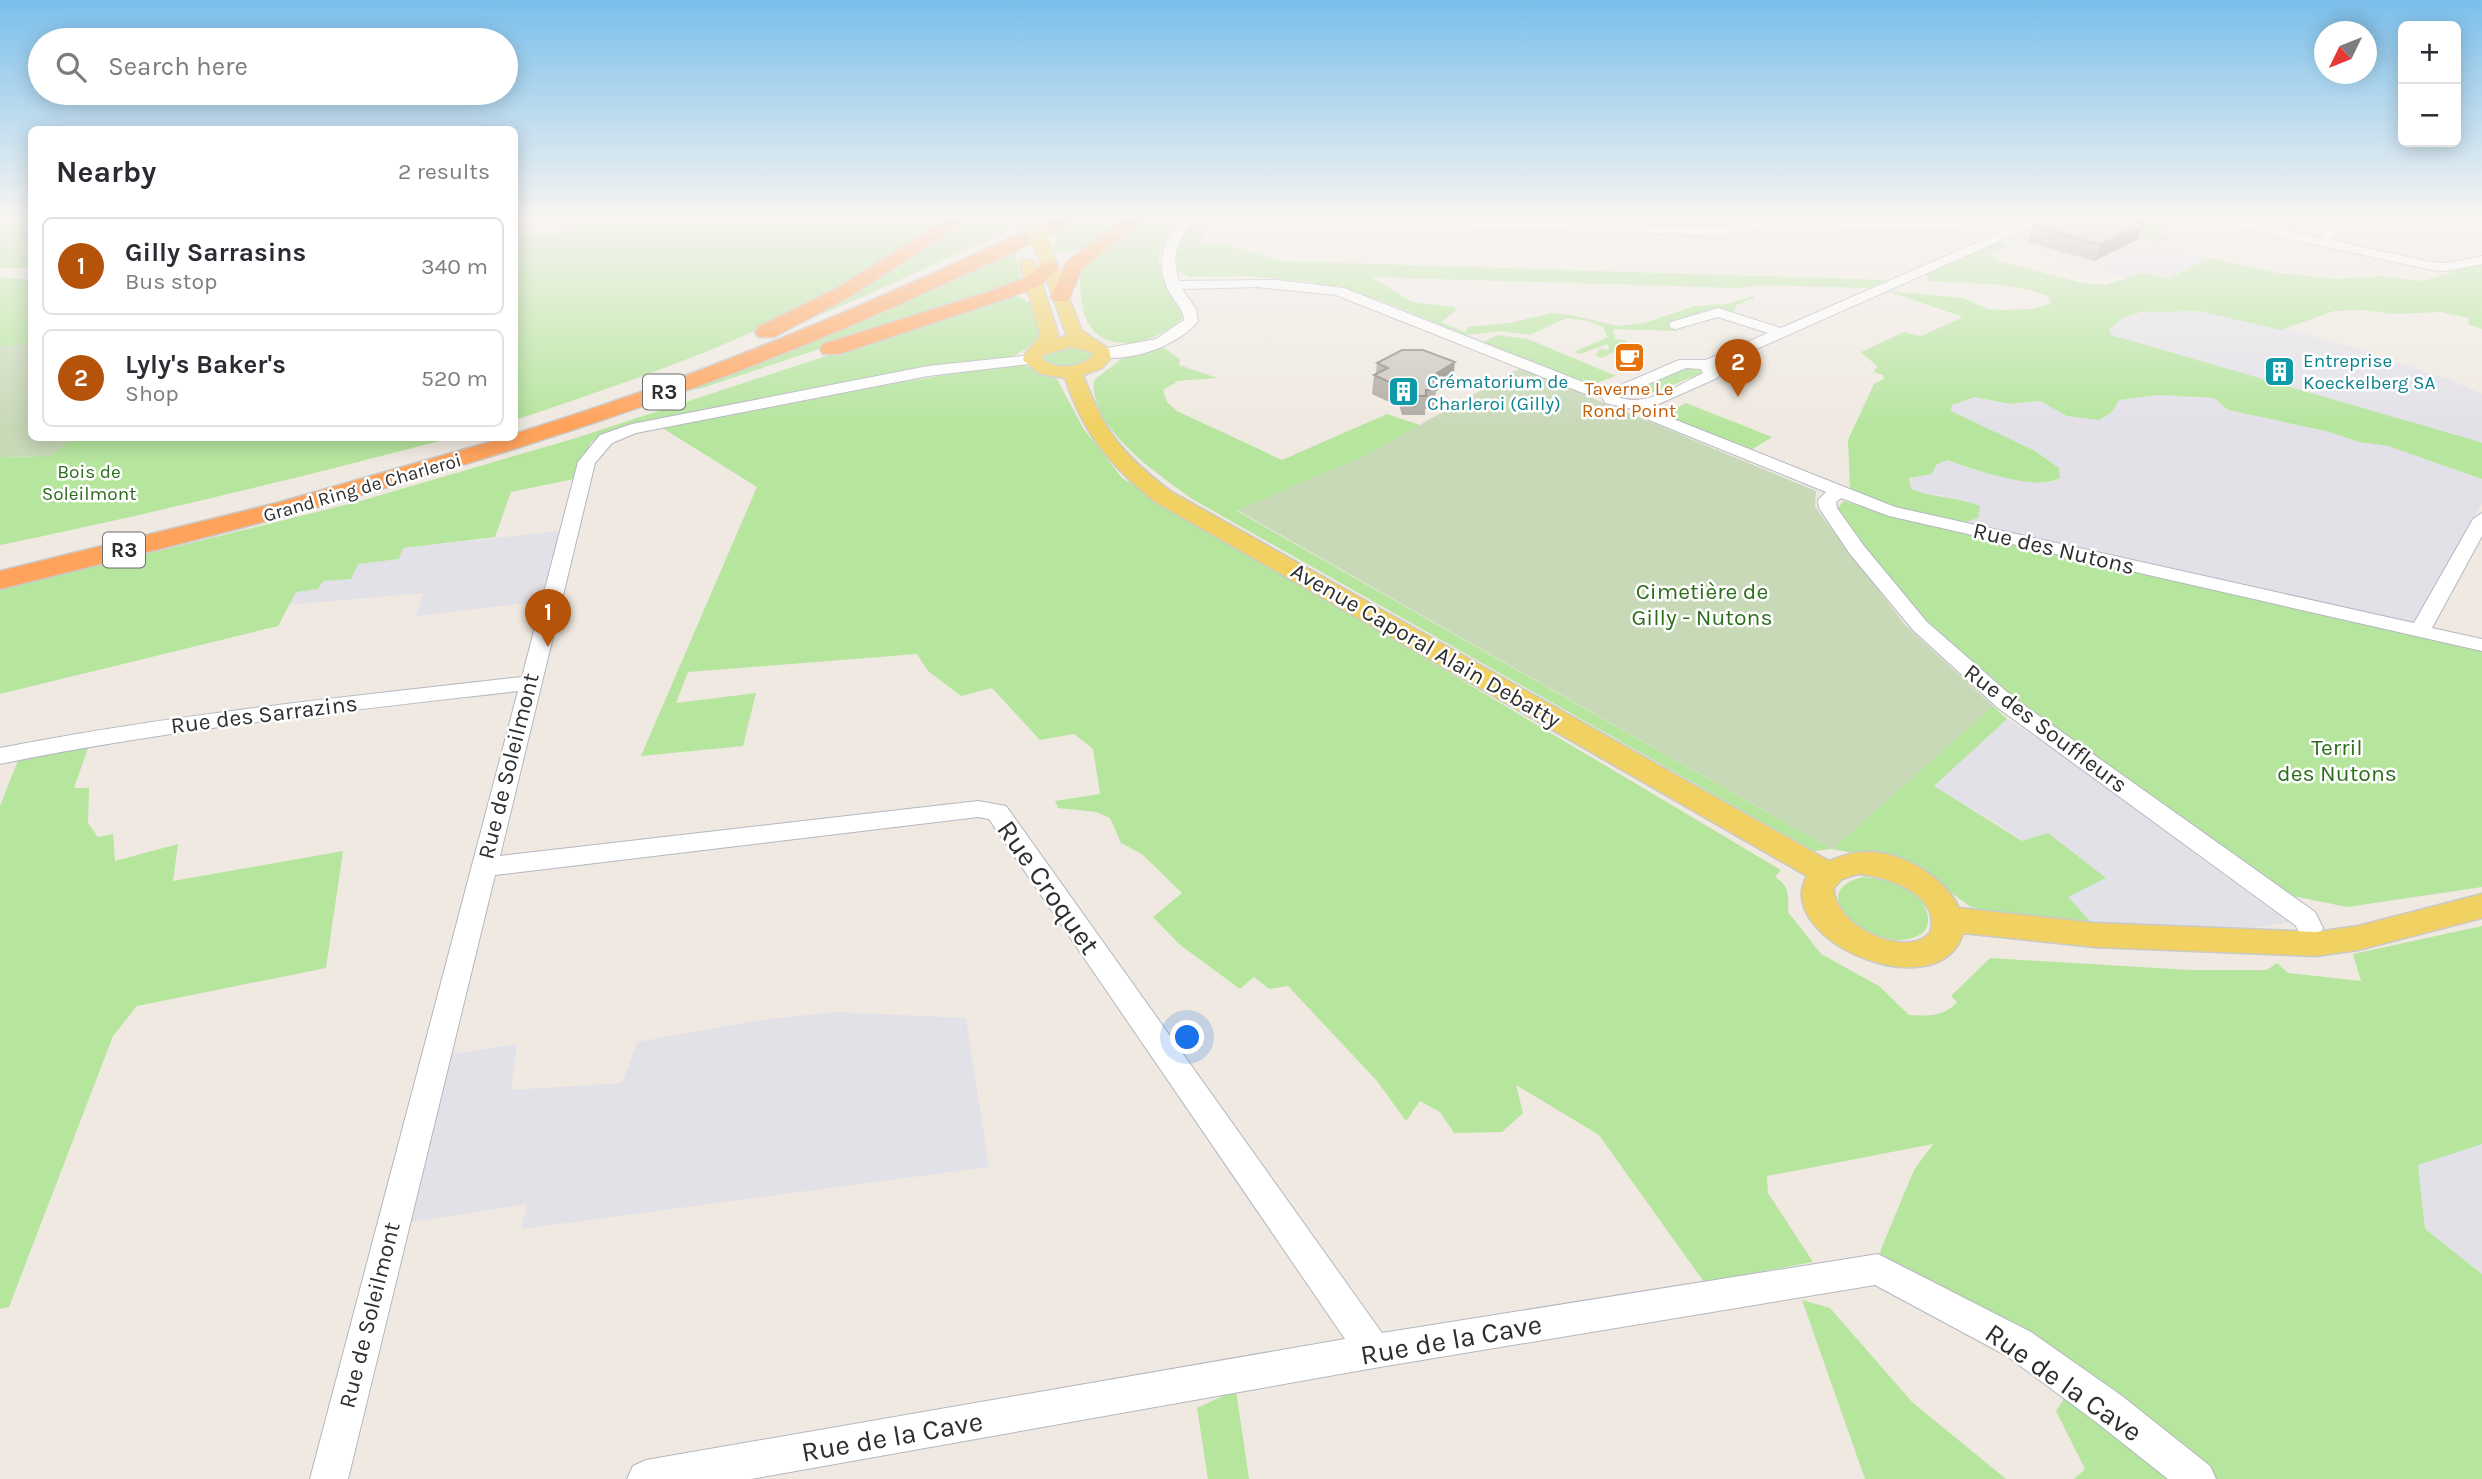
<!DOCTYPE html>
<meta charset="utf-8">
<style>
:root{--surface:#fff;--page:#f7f7f7;--text:#2b2b33;--muted:#7c7c81;--line:#e1e1e2;--accent:#b45309}
body{margin:0;font-family:Karla,sans-serif;background:var(--page);color:var(--text)}
.controls{position:absolute;right:21px;top:21px;display:grid;overflow:hidden;border-radius:10px;box-shadow:0 4px 18px #0003}
.controls button{width:63px;height:63px;display:grid;place-items:center;padding:0;border:0;border-bottom:2px solid var(--line);background:var(--surface);color:var(--text);font:35px sans-serif}
.compass{position:absolute;left:2314px;top:21px;width:63px;height:63px;border-radius:50%;background:var(--surface);box-shadow:0 4px 18px #0003;rotate:227deg}
.you{position:absolute;left:1188px;top:1038px;width:24px;height:24px;margin:-18px;border:5px solid #fff;border-radius:50%;background:#1a73e8;box-shadow:0 0 0 10px #1a73e833}
.badge{display:grid;place-items:center;width:46px;height:46px;border-radius:50%;background:var(--accent);color:#fff;font-size:23px;font-weight:700}
.pin{position:absolute;translate:-50% -58px;filter:drop-shadow(0 2px 4px #0008)}
.pin::after{content:'';position:absolute;top:37px;width:24px;height:21px;background:inherit;clip-path:polygon(0 0,100% 0,50% 100%)}
.list{margin:0;padding:0;list-style:none}
h2{display:flex;justify-content:space-between;align-items:center;height:91px;margin:0;padding:0 28px;font-size:30px}
h2 small{font-size:23px;font-weight:400;color:var(--muted)}
.list li{display:grid;grid-template-columns:46px 1fr auto;gap:21px;align-items:center;box-sizing:border-box;height:98px;margin:0 14px 14px;padding:0 14px;border:2px solid var(--line);border-radius:10px}
.list b{display:block;font-size:26px;white-space:nowrap}
.list p{margin:0;font-size:23px;white-space:nowrap;color:var(--muted)}
.list em{font-size:23px;font-style:normal;color:var(--muted)}
.icon{flex:none;width:38px;height:38px;fill:none;stroke:currentColor;stroke-width:2;stroke-linecap:round;stroke-linejoin:round}
.map{position:relative;flex:none;width:2482px;height:1479px;overflow:hidden}
.search{position:absolute;background:var(--surface);box-shadow:0 4px 18px #0003;left:28px;top:28px;width:490px;height:77px;display:flex;align-items:center;gap:18px;box-sizing:border-box;padding:0 24px;border-radius:38px;color:var(--muted);font-size:26px}
.panel{position:absolute;background:var(--surface);box-shadow:0 4px 18px #0003;left:28px;top:126px;width:490px;height:315px;border-radius:10px}
.map>svg:first-child{display:block}
</style>
<div class="map">
<svg width="2482" height="1479" viewBox="0 0 2482 1479">
<rect width="100%" height="100%" fill="#efe9e1"/>
<path fill="#e3e1e8" d="M2048,219L2136,238L2208,259L2169,279L2144,273L2125,278L2029,250L2012,249L1999,241Z
M2199,311L2281,330L2286,328L2352,347L2450,380L2482,394V443L2146,345L2111,335L2108,329L2123,318L2141,312Z
M2158,395L2214,398L2228,410L2326,431L2359,442L2388,446L2482,479V504L2415,622L2407,624L1963,523L1942,495H1926L1911,489L1909,478L1932,474L1936,465L1947,460L1974,470L2026,481L2052,483L2060,478L1951,411L1952,405L1975,397L2010,404L2040,401L2067,416L2112,412L2119,400Z
M560,531L539,606L528,603L416,616L423,593L288,605L296,591L318,589L322,581L351,579L358,564L398,559L403,548Z
M2007,719L2230,864L2306,919L2248,929L2170,932L2091,922L2068,897L2106,878L2022,841L2011,832L1933,786Z
M835,1012L966,1018L989,1167L521,1229L527,1204L392,1225L434,1057L517,1044L511,1090L622,1083L637,1042L760,1020Z
M2482,1144V1274L2425,1229L2418,1164Z"/>
<path fill="#b6e59e" d="M0,219H31V268H0Z
M549,219H951C902,247 855,283 804,308C711,354 613,387 515,420V236L577,231L551,223Z
M967,219H1005L1009,230L858,299L775,333L846,296Z
M1075,219H1128L1083,249L1055,253L1053,246L1060,236L1048,235L1047,233Z
M1143,219H1182C1144,255 1159,277 1185,315C1155,348 1090,361 1082,303C1080,291 1078,277 1084,266C1092,251 1128,230 1143,219Z
M1646,219H1734L1735,221C1711,235 1677,227 1650,226Z
M2092,219H2167L2172,220L2161,234L2170,237L2158,244Z
M1188,224L1204,226L1205,229L1199,243L1231,246L1281,261L1886,280L1870,288L1760,285L1738,288L1371,277L1412,302L1453,307L1456,310L1441,322L1465,332L1468,327L1509,323L1553,313L1571,315L1618,326L1644,323L1695,306L1728,304L1753,296L1754,298L1736,305L1734,312L1776,327L1714,313L1675,331L1613,329L1615,339L1626,340L1632,352L1612,353L1602,358L1595,356L1600,349L1609,350L1608,344L1580,354L1574,352L1608,337L1603,327L1588,321L1566,318L1530,335L1502,331L1466,335L1380,300L1310,282L1250,276L1188,277L1179,271L1175,263L1176,250Z
M1999,241L2012,249L2003,248L1989,254L1995,256L1992,259L2082,283L2105,285L2144,273L2169,279L2209,258L2278,273L2337,279L2382,276L2423,281L2456,271L2452,269L2482,263V329L2468,324L2469,318L2441,312L2393,314L2367,310L2334,311L2281,330L2199,311L2141,312L2123,318L2109,329L2111,335L2146,345L2480,442L2482,443V479L2388,446L2359,442L2326,431L2228,410L2214,398L2158,395L2119,400L2112,412L2099,420L2067,416L2040,401L2010,404L1975,397L1952,405L1951,411L2035,451L2059,468L2060,478C2037,492 1972,469 1947,460L1936,465L1932,474L1909,478L1911,489C1933,498 1957,497 1980,506L1978,518L1963,523L1890,507L1850,490L1848,440L1874,384L1884,379L1883,375L1874,372L1877,366L1861,352L1904,332L1921,336L1963,317L1887,291L1963,298L1988,309L2001,310L2031,309L2051,304L2048,296C2011,281 1968,284 1928,281L1926,273Z
M1015,251L1021,282L699,389L686,390L778,355Z
M0,277L31,280V345L0,346Z
M1012,295C1037,302 1035,310 1041,334L1026,349L1001,363L606,434L591,442L574,479L511,492L495,537L403,548L399,559L358,564L351,579L323,581L318,589L296,592L278,626L0,694V590L357,502L576,438Z
M1498,335L1528,339L1616,376L1591,385L1483,342Z
M1066,345L1092,351L1093,358C1078,367 1057,371 1044,358L1047,351Z
M1163,347L1180,359L1179,365L1217,378L1178,381L1163,390L1167,402L1177,411L1282,460L1387,414L1420,425L1367,455L1237,511L1832,849L1993,706L2007,719L1934,786L2022,841L2048,833L2106,878L2068,897L2091,922L2030,921L1971,907L1943,887L1858,854L1832,849L1814,851L1194,500C1159,475 1089,429 1094,380L1125,356Z
M1003,365H1024L1057,379L1083,428L1122,478L1781,870L1775,877C1789,885 1789,896 1788,912L1821,954L1879,986L1909,1015C1926,1016 1945,1017 1957,1002L1951,996L1990,958L2190,970H2267L2277,963L2288,973L2361,981L2353,954L2482,926V1144L2418,1165L2425,1229L2482,1274V1479H2074L2085,1469L2056,1411L2070,1389L1878,1269L1881,1249L1914,1170L1933,1144L1767,1176L1768,1193L1813,1262L1704,1282L1599,1135L1516,1085L1523,1113L1502,1132L1454,1133L1440,1112L1420,1101L1406,1121L1377,1081L1288,986L1269,989L1254,977L1240,989L1179,944L1153,917L1182,893L1142,854L1121,843L1110,818L1096,812L1058,808L1055,801L1100,794L1093,749L1074,734L1040,740L992,688L961,696L928,671L917,654L688,672L676,703L756,693L743,746L641,756L757,487L656,424Z
M1690,367L1702,368L1703,372L1655,393L1640,387Z
M1686,403L1772,437L1751,450L1672,418L1667,413Z
M73,438H451C302,477 151,514 0,545V457L51,456Z
M1843,501L1924,524L2482,651V887L2347,907L2279,893L2009,700L1926,624L1857,539L1838,508Z
M88,748L74,788H89L88,823L98,837L113,834L115,861L178,844L173,881L343,851L326,968L137,1006L113,1036L9,1307L0,1309V806L19,758Z
M1862,877C1877,878 1891,880 1905,887C1933,903 1941,939 1899,940C1865,940 1804,893 1862,877Z
M1802,1300L1830,1308L1912,1402L2006,1479H1865Z
M1236,1390L1249,1479H1208L1197,1408Z"/>
<path fill="#c8d9b8" d="M31,345L32,438H73L51,456L0,457V346Z
M1520,368L1816,491L1815,507L1905,625L1993,706L1832,849L1237,510L1367,455Z"/>
<g fill="none" stroke-linecap="round" stroke-linejoin="round">
<defs>
<path id="minor" d="M1183,219H1196C1179,239 1170,253 1179,281L1277,280L1344,288L1593,386L1615,391L1618,397C1647,408 1678,385 1703,373L1701,369L1686,368L1627,393L1621,391L1619,388L1621,385L1679,360H1706L1768,333L1718,317L1676,329L1671,328L1669,325L1671,322L1718,308L1781,328L2001,232L1770,227L1723,236L1432,227L1394,223L1388,219L1723,228L1770,219L2018,225L2033,219H2049L1716,367L1719,375L1717,378L1652,407L1661,414L1895,507L2414,623L2473,519L2482,513V536L2432,628L2482,639V651L1889,516L1841,498L1836,502L1837,508L1864,546L1927,622L2014,698L2315,912L2323,928L2319,935L2310,938L2301,935L2295,925L1998,708L1913,630L1850,554L1819,508L1818,500L1826,492L1649,420L1636,410L1605,403L1602,397L1583,393L1336,295L1257,287L1182,289L1196,309L1198,321C1180,345 1127,364 1097,356L1094,353L1097,350L1156,339L1184,320C1183,309 1177,304 1171,295C1155,268 1160,241 1183,219Z
M2211,219H2234L2320,238L2331,222L2329,219H2343L2344,221L2331,240L2431,262L2447,263L2482,256V264L2447,271L2431,270L2217,223Z
M1032,355L1037,357L1040,360L1037,363L928,376L636,433L612,443L595,463L500,856L978,801L1006,806L1382,1333L1878,1254L2031,1332L2122,1396L2210,1466L2216,1479H2168L2096,1422L2007,1356L1875,1285L1374,1368L751,1479H627L633,1466L646,1460L1345,1339L989,819L978,817L495,875L348,1479H310L518,691C344,711 171,729 0,764V748C173,714 347,697 522,677L578,462L600,435L632,424L928,366Z"/>
<path id="major" d="M1043,243L1051,248L1081,330L1109,349L1111,358L1102,368L1083,375C1104,432 1122,454 1170,491L1829,861C1838,858 1846,854 1855,853C1894,846 1943,874 1959,908L2095,923L2316,932L2358,926L2482,894V918L2358,950L2316,956L2095,947L1963,933C1940,1011 1771,940 1807,876L1154,501C1108,463 1084,434 1065,378L1040,374L1023,360C1026,347 1036,346 1040,334L1020,264L1022,260H1034L1036,264L1058,334L1057,338L1067,336L1035,248ZM1071,347L1091,352L1092,357C1077,368 1057,370 1042,359L1043,355ZM1858,874C1886,876 1942,894 1930,933C1904,960 1832,924 1834,888L1842,879Z"/>
<path id="highway" d="M947,219H969L851,296L774,337H758L755,332L758,327L837,288Z
M1049,219H1072C1060,233 973,271 950,281C647,424 325,509 0,589V571L277,503L504,438H514V434C699,377 875,303 1049,219Z
M1123,219H1144L1082,269L1068,301H1054L1051,297L1066,262Z
M1049,262L1056,264L1059,268L1041,285L1008,298L839,354H823L820,349L823,344L994,290L1027,277L1042,264Z"/>
</defs>
<use href="#minor" stroke="#b4b7c1" stroke-width="2"/>
<use href="#major" stroke="#c9c9c9" stroke-width="3"/>
<use href="#highway" stroke="#c9c9c9" stroke-width="3"/>
<use href="#minor" fill="#fff" fill-rule="evenodd"/>
<use href="#major" fill="#f2d163" fill-rule="evenodd"/>
<use href="#highway" fill="#ffa35c" fill-rule="evenodd"/>
<defs>
<path id="major-bridge" d="M1032,219L1043,248"/>
</defs>
<use href="#major-bridge" stroke="#c9c9c9" stroke-width="19" stroke-linecap="butt"/>
<use href="#major-bridge" stroke="#f2d163" stroke-width="18"/>
</g>
<path fill="#afaba4" d="M2144,224L2137,240L2094,261L2027,242L2033,225Z
M1377,363L1453,381L1436,391L1434,409H1425V415H1402L1398,401H1387L1372,394L1374,375L1376,374Z"/>
<path fill="#8e8b86" d="M2144,224L2137,240L2094,261L2101,245Z
M1455,362L1453,381L1436,391L1432,376Z"/>
<path fill="#cbc7bf" stroke="#8e8b86" stroke-width="2" d="M2047,219H2127L2144,224L2101,245L2033,225Z
M1402,350H1423L1455,362L1432,376L1436,390H1426V396H1403L1399,382H1389L1374,375L1388,368L1377,363Z"/>
<linearGradient id="sky" x2="0" y2="1"><stop stop-color="#7abfeb"/><stop offset="0.51" stop-color="#f8f5f2"/><stop offset="1" stop-color="#f8f5f2" stop-opacity="0"/></linearGradient>
<rect width="2482" height="426" fill="url(#sky)"/>
<defs>
<symbol id="cafe-square" viewBox="-11 -11 22 22"><rect x="-9" y="-9" width="18" height="18" rx="4" fill="#e8710a" stroke="#fff"/><path d="M-5.5-4.5H6V0H3Q3 3.5 0 3.5H-2.5Q-5.5 3.5-5.5 0ZM3-3.2v2h1.7v-2ZM-6 4.5H4V6H-6Z" fill="#fff"/></symbol>
<symbol id="building-square" viewBox="-11 -11 22 22"><rect x="-9" y="-9" width="18" height="18" rx="4" fill="#0f9aa8" stroke="#fff"/><path d="M-4-6H4V6H1V3H-1V6H-4ZM-2.5-4.3h1.7v1.8h-1.7ZM.8-4.3h1.7v1.8H.8ZM-2.5-1h1.7V.8h-1.7ZM.8-1h1.7V.8H.8Z" fill="#fff"/></symbol>
</defs>
<g fill-rule="evenodd">
<use href="#cafe-square" x="1612" y="340" width="35" height="35"/>
<use href="#building-square" x="2262" y="354" width="35" height="35"/>
<use href="#building-square" x="1386" y="374" width="35" height="35"/>
</g>
<g text-anchor="middle" stroke-width="5" stroke-linejoin="round" paint-order="stroke">
<g font-size="19" fill="#0d838f" stroke="#fff" text-anchor="start">
<text x="2303" y="367">Entreprise<tspan x="2303" dy="22">Koeckelberg SA</tspan></text>
<text x="1427" y="388">Crématorium de<tspan x="1427" dy="22">Charleroi (Gilly)</tspan></text>
</g>
<g font-size="19" fill="#c56008" stroke="#fff">
<text x="1629" y="395">Taverne Le<tspan x="1629" dy="22">Rond Point</tspan></text>
</g>
<g font-size="19" fill="#2c6e1b" stroke="#fff">
<text x="89" y="478">Bois de<tspan x="89" dy="22">Soleilmont</tspan></text>
</g>
<g font-size="19" fill="#2e2e2e" stroke="#fff">
<text transform="translate(362 487) rotate(-16)" y="7">Grand Ring de Charleroi</text>
</g>
<g fill="#fff" stroke="#6d6d6d" stroke-width="2">
<rect x="643" y="374.5" width="42" height="35" rx="5"/>
<rect x="103" y="532.5" width="42" height="35" rx="5"/>
</g>
<g font-size="21" font-weight="bold" fill="#2e2e2e">
<text x="664" y="399">R3</text>
<text x="124" y="557">R3</text>
</g>
<g font-size="23" fill="#2e2e2e" stroke="#fff">
<text transform="translate(2054 548) rotate(13)" y="8">Rue des Nutons</text>
<text transform="translate(1426 645) rotate(30)" y="8">Avenue Caporal Alain Debatty</text>
<text transform="translate(264 714) rotate(-7)" y="8">Rue des Sarrazins</text>
<text transform="translate(2046 728) rotate(37)" y="8">Rue des Souffleurs</text>
<text transform="translate(508 766) rotate(-76)" y="8">Rue de Soleilmont</text>
<text transform="translate(369 1315) rotate(-76)" y="8">Rue de Soleilmont</text>
</g>
<g font-size="23" fill="#2c6e1b" stroke="#fff">
<text x="1702" y="599">Cimetière de<tspan x="1702" dy="26">Gilly - Nutons</tspan></text>
<text x="2337" y="755">Terril<tspan x="2337" dy="26">des Nutons</tspan></text>
</g>
<g font-size="28" fill="#2e2e2e" stroke="#fff">
<text transform="translate(1049 887) rotate(55)" y="10">Rue Croquet</text>
<text transform="translate(1451 1339) rotate(-10)" y="10">Rue de la Cave</text>
<text transform="translate(2064 1382) rotate(35)" y="10">Rue de la Cave</text>
<text transform="translate(892 1436) rotate(-10)" y="10">Rue de la Cave</text>
</g>
</g>
</svg>
<div class="controls">
<button>+</button>
<button>−</button>
</div>
<svg class="compass" viewBox="-18 -18 36 36"><path d="M0-13l5 13h-10z" fill="#e53935"/><path d="M0 13l5-13h-10z" fill="#7c7c81"/></svg>
<div class="you"></div>
<div class="pin badge" style="left:548px;top:647px">1</div>
<div class="pin badge" style="left:1738px;top:397px">2</div>
<div class="search"><svg class="icon" aria-label="search" viewBox="0 0 24 24"><circle cx="10" cy="10" r="6"/><path d="M15 15l6 6"/></svg>Search here</div>
<section class="panel">
<h2>Nearby<small>2 results</small></h2>
<ul class="list">
<li><span class="badge">1</span><div><b>Gilly Sarrasins</b><p>Bus stop</p></div><em>340 m</em></li>
<li><span class="badge">2</span><div><b>Lyly's Baker's</b><p>Shop</p></div><em>520 m</em></li>
</ul>
</section>
</div>
